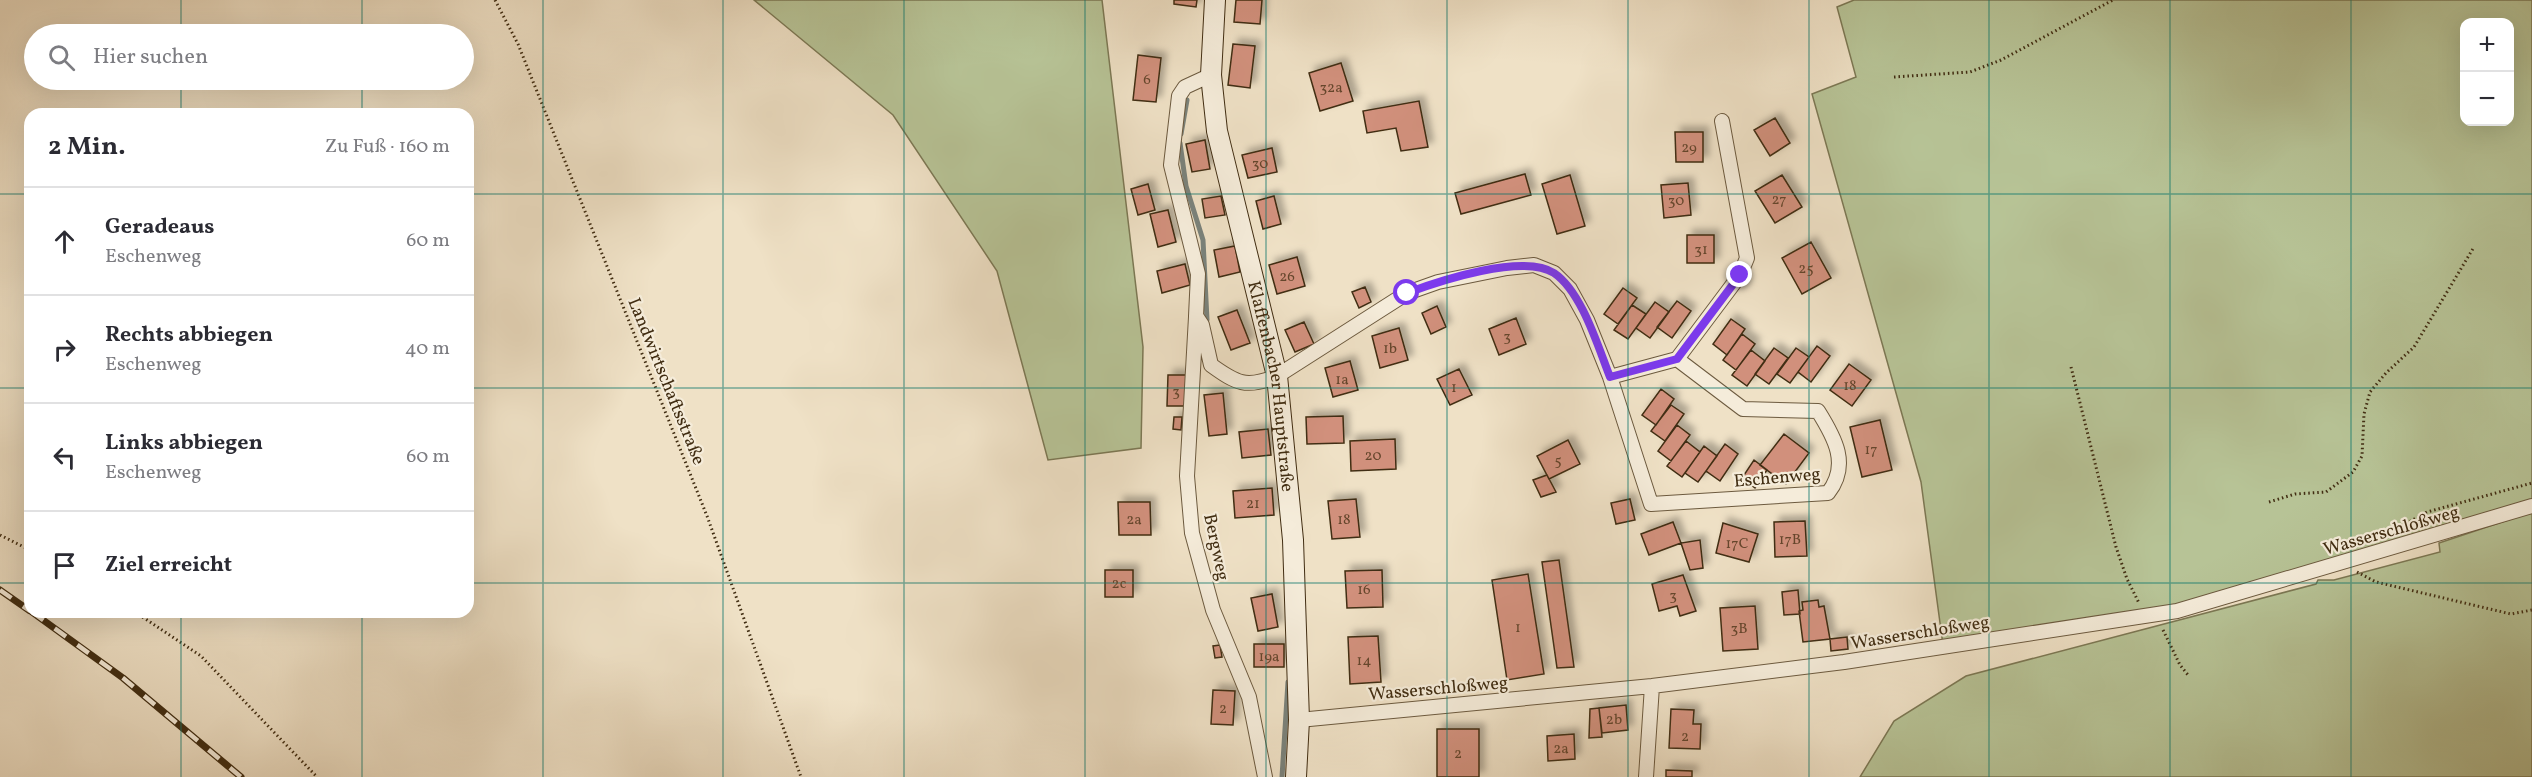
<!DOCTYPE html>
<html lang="de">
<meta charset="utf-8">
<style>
:root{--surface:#fff;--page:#f2f2f3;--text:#2b2b33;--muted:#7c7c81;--line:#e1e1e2}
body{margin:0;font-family:Vollkorn,serif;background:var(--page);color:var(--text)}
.controls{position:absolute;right:18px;top:18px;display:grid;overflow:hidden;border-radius:12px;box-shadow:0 6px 24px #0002}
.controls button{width:54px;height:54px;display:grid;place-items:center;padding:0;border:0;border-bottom:2px solid var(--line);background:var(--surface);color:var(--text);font:30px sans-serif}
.stop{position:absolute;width:18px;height:18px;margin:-14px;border:4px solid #7c3aed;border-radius:50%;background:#fff}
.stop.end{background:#7c3aed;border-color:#fff;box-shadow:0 2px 6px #0008}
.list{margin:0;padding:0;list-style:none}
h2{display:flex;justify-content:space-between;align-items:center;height:78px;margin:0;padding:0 24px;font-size:26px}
h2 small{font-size:20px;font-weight:400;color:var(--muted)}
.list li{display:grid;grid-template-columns:39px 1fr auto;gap:18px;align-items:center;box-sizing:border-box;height:108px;padding:0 24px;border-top:2px solid var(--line)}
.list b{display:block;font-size:22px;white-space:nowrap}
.list p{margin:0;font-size:20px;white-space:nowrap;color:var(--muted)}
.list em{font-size:20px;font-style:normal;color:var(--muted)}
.icon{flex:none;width:33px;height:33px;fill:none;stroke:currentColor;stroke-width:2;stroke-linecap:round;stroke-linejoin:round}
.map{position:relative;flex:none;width:2532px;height:777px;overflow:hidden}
.search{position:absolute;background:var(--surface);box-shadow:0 6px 24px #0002;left:24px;top:24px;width:450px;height:66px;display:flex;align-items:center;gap:15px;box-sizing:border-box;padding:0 21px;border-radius:33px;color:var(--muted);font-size:22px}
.panel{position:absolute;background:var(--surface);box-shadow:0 6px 24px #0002;left:24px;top:108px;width:450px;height:510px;border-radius:18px}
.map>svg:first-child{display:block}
</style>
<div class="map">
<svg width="2532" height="777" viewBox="0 0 2532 777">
<defs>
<filter id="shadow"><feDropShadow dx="5.5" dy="-5.5" stdDeviation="3" flood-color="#0004"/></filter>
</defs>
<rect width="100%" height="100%" fill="#efe1c6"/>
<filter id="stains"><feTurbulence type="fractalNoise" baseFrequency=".00333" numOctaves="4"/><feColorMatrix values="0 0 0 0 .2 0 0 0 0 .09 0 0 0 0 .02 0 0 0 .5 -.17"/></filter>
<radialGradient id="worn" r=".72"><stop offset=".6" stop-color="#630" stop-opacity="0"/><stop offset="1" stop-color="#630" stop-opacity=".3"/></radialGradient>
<path fill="#b7c396" stroke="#7c7854" stroke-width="1.5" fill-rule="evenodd" d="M754,0H1102L1143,347L1141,448L1048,460L997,271L893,115Z
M1854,0H2532V503L2482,523L2122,620L1943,645L1921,482L1812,94L1856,77L1837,7ZM2464,22H2510V122H2464Z
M2532,512V777H1860L1894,721L1966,676L2316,584L2318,580H2334L2440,552L2439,543Z"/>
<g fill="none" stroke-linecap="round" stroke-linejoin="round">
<path stroke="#7a827b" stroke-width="5" d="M1181,134L1187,100
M1180,143L1186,186L1203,240L1207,320
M1282,777L1288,682"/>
</g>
<path fill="#d1907b" stroke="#412d12" stroke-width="1.5" filter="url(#shadow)" d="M1174,0H1197L1196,7L1174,4Z
M1236,0H1262L1260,24L1234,22Z
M1233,44L1255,46L1250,88L1228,85Z
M1138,55L1161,58L1156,102L1133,100Z
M1341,63L1353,101L1320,111L1309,73Z
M1419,101L1428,147L1401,151L1396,128L1367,133L1363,111Z
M1775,118L1790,143L1770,156L1754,130Z
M1675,132H1703V162H1676Z
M1205,140L1210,169L1192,172L1186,144Z
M1272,148L1277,172L1248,178L1242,155Z
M1525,174L1531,195L1461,214L1455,193Z
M1570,175L1585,226L1557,234L1542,184Z
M1782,175L1802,207L1775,223L1755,191Z
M1688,183L1691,215L1664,218L1661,185Z
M1148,184L1155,210L1138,215L1131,189Z
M1221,196L1225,215L1205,218L1202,199Z
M1274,196L1281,224L1263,229L1256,201Z
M1168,210L1176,242L1158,247L1150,214Z
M1687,235H1714V263H1687Z
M1811,242L1831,278L1802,294L1782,258Z
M1235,246L1240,272L1219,277L1214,250Z
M1297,257L1305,286L1277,294L1269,265Z
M1185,264L1190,285L1162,293L1157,271Z
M1365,287L1371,302L1359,308L1352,292Z
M1623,288L1637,298L1618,324L1604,314Z
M1677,301L1691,311L1672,338L1657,327Z
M1655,302L1669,312L1650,338L1636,328Z
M1632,305L1646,314L1628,339L1614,330Z
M1437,306L1446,327L1431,334L1422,313Z
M1237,310L1250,343L1231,350L1218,317Z
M1516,318L1526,344L1499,355L1489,329Z
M1731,319L1745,329L1727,355L1713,344Z
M1304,322L1314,344L1295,352L1285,330Z
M1399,328L1408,360L1380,368L1372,336Z
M1742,334L1755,344L1736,370L1723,360Z
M1817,346L1830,356L1811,382L1798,372Z
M1774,348L1788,358L1769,384L1755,374Z
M1796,348L1809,357L1790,383L1777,374Z
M1751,350L1765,361L1747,386L1732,375Z
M1350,361L1358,390L1333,397L1325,368Z
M1849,364L1871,380L1852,406L1830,390Z
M1459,369L1472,395L1450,405L1437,379Z
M1168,375H1186L1185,406H1167Z
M1661,389L1674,399L1656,425L1642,415Z
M1223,393L1227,434L1209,436L1204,395Z
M1671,405L1684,414L1665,441L1651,431Z
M1343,416L1344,443L1307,444L1306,417Z
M1174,417H1182L1181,430L1173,429Z
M1880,420L1892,470L1862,477L1850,427Z
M1677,425L1690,435L1671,461L1658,451Z
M1268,429L1271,455L1242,458L1239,432Z
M1784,434L1809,453L1786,484L1760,465Z
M1395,439L1396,469L1351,471L1350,441Z
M1568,440L1580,464L1549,479L1537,456Z
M1686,441L1700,452L1682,477L1667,466Z
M1725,444L1738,454L1720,481L1706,471Z
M1704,446L1717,456L1698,482L1685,473Z
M1754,460L1767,470L1755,488L1742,478Z
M1547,475L1556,492L1541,497L1533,480Z
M1272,488L1274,515L1235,518L1233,491Z
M1356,499L1360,537L1332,539L1328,501Z
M1630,499L1635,520L1616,524L1611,503Z
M1118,502H1150L1151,535H1119Z
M1805,521L1807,556L1775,557L1774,522Z
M1673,522L1681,543L1649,555L1641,534Z
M1723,523L1758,534L1749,562L1716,553Z
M1700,540L1703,568L1690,570L1681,543Z
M1559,560L1574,667L1557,668L1542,562Z
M1105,570H1133V597H1105Z
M1382,570L1383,607L1347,608L1345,571Z
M1528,574L1544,674L1507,680L1492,580Z
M1683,575L1696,611L1680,616L1677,606L1659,611L1652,584Z
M1798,590L1800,614L1784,615L1782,592Z
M1272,594L1278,627L1258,631L1251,598Z
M1818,600L1819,607L1824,606L1830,639L1803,642L1799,611L1803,610L1802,602Z
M1755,606L1758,649L1723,651L1720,608Z
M1378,636L1381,682L1350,684L1348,637Z
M1847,637L1848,649L1831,651L1830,639Z
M1254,644H1284V667H1254Z
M1220,645L1222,657L1215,658L1213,646Z
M1213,690L1235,691L1233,725L1211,724Z
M1626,705L1628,730L1602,733L1599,708Z
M1599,708L1602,737L1589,738L1590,709Z
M1671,709L1694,710L1693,724H1701L1700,749L1669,748Z
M1437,729H1479V777H1437Z
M1574,734L1575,759L1548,761L1547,736Z
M1666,770L1692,771V777H1666Z"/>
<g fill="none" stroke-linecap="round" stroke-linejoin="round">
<defs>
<path id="street" d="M1211,75L1185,87L1179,96L1171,165L1198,274L1196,316L1202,325L1211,365C1236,383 1246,389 1277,376L1407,293L1438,282L1507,268L1534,265L1554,273L1570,289L1587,320L1610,377L1651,504L1828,493C1850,465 1835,438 1818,411L1743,409L1677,359L1610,377
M1196,317L1187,476L1192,533L1213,610L1249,697L1265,777
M1677,359L1740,275L1747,258L1722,121
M1299,720L1652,686L1844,662L2177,611L2532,506
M1646,777L1652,686"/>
<g id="secondary">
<path id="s1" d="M1215,0L1211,75L1217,131L1277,376L1293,540L1299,720L1296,777"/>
</g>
</defs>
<use href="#street" stroke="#6c5a3f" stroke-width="16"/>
<use href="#secondary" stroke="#412d12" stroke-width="22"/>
<path stroke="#412d12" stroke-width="3" stroke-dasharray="1.5 3" stroke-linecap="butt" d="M495,0L518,44L707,516L801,777
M1894,77L1970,72L2001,60L2113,0
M2071,367L2116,547L2127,579L2139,603
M2269,502L2295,494L2326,492L2353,472L2362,456L2364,414L2370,392L2386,373L2414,347L2474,247
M2398,528L2427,512L2532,483
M0,535L30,550
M2357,572L2376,582L2511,614L2532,610
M135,612L201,656L317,777
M2163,630L2180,665L2188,675"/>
<use href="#street" stroke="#f5ecda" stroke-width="14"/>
<use href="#secondary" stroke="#f5ecda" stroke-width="20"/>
<defs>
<path id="rail" d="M0,590L30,611
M32,612L123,678L241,777"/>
</defs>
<use href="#rail" stroke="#412d12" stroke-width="7"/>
<use href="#rail" stroke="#f5ecda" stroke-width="4.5" stroke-dasharray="14" stroke-linecap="butt"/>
</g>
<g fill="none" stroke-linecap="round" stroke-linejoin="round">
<path stroke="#7c3aed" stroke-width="8" d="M1407,293C1439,281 1523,253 1554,273C1582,292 1598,347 1610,377L1677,359L1740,275"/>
</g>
<path fill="none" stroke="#0f766e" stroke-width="1.5" stroke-opacity="0.55" d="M181,0V34M362,0V34M543,0V777M723,0V777M904,0V777M1085,0V777M1266,0V777M1447,0V777M1628,0V777M1809,0V777M1989,0V777M2170,0V777M2351,0V777M181,80V114M362,80V114M0,194H30M468,194H2532M0,388H30M468,388H2532M0,583H30M468,583H2532M181,612V777M362,612V777"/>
<g text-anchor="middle" stroke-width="4.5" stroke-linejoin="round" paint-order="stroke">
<g font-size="15" fill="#65462c">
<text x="1147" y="84">6</text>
<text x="1331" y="92">32a</text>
<text x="1689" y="152">29</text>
<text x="1260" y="168">30</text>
<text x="1779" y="204">27</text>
<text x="1676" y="205">30</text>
<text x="1701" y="254">31</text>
<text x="1806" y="273">25</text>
<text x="1287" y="281">26</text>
<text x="1507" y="341">3</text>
<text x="1390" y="353">1b</text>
<text x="1342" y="384">1a</text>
<text x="1850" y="390">18</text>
<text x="1454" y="392">1</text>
<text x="1176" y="396">3</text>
<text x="1871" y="454">17</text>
<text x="1373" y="460">20</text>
<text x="1558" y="465">5</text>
<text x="1253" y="508">21</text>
<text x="1134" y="524">2a</text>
<text x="1344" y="524">18</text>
<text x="1790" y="544">17B</text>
<text x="1737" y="548">17C</text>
<text x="1119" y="588">2c</text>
<text x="1364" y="594">16</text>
<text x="1673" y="600">3</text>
<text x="1518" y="632">1</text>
<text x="1739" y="633">3B</text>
<text x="1269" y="661">19a</text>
<text x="1364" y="665">14</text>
<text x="1223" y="713">2</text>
<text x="1614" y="724">2b</text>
<text x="1685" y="741">2</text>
<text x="1561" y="753">2a</text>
<text x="1458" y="758">2</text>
</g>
<g font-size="18" fill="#412d12" stroke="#f5ecda">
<text transform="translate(667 381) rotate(68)" y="6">Landwirtschaftsstraße</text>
<text dy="6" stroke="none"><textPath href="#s1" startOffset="393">Klaffenbacher Hauptstraße</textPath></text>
<text transform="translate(1777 477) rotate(-5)" y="6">Eschenweg</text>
<text transform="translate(2391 530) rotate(-16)" y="6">Wasserschloßweg</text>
<text transform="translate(1217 547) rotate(78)" y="6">Bergweg</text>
<text transform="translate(1920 632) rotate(-9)" y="6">Wasserschloßweg</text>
<text transform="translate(1438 688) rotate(-5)" y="6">Wasserschloßweg</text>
</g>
</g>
<rect width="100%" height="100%" filter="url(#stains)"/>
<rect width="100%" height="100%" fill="url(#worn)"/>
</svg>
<div class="controls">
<button>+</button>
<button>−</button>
</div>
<div class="stop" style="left:1407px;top:293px"></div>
<div class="stop end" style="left:1740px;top:275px"></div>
<div class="search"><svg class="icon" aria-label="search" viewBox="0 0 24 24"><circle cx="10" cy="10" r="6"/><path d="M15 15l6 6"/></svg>Hier suchen</div>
<section class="panel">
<h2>2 Min.<small>Zu Fuß · 160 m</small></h2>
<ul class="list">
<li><svg class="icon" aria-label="ahead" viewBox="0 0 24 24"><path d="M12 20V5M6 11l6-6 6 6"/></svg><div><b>Geradeaus</b><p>Eschenweg</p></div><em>60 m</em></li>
<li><svg class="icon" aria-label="right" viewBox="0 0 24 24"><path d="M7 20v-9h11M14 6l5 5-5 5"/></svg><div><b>Rechts abbiegen</b><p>Eschenweg</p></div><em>40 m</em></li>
<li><svg class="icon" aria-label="left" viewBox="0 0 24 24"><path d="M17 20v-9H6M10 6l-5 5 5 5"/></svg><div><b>Links abbiegen</b><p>Eschenweg</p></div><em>60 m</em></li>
<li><svg class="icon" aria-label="arrive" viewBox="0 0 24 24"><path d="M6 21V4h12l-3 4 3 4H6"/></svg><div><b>Ziel erreicht</b></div></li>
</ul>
</section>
</div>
